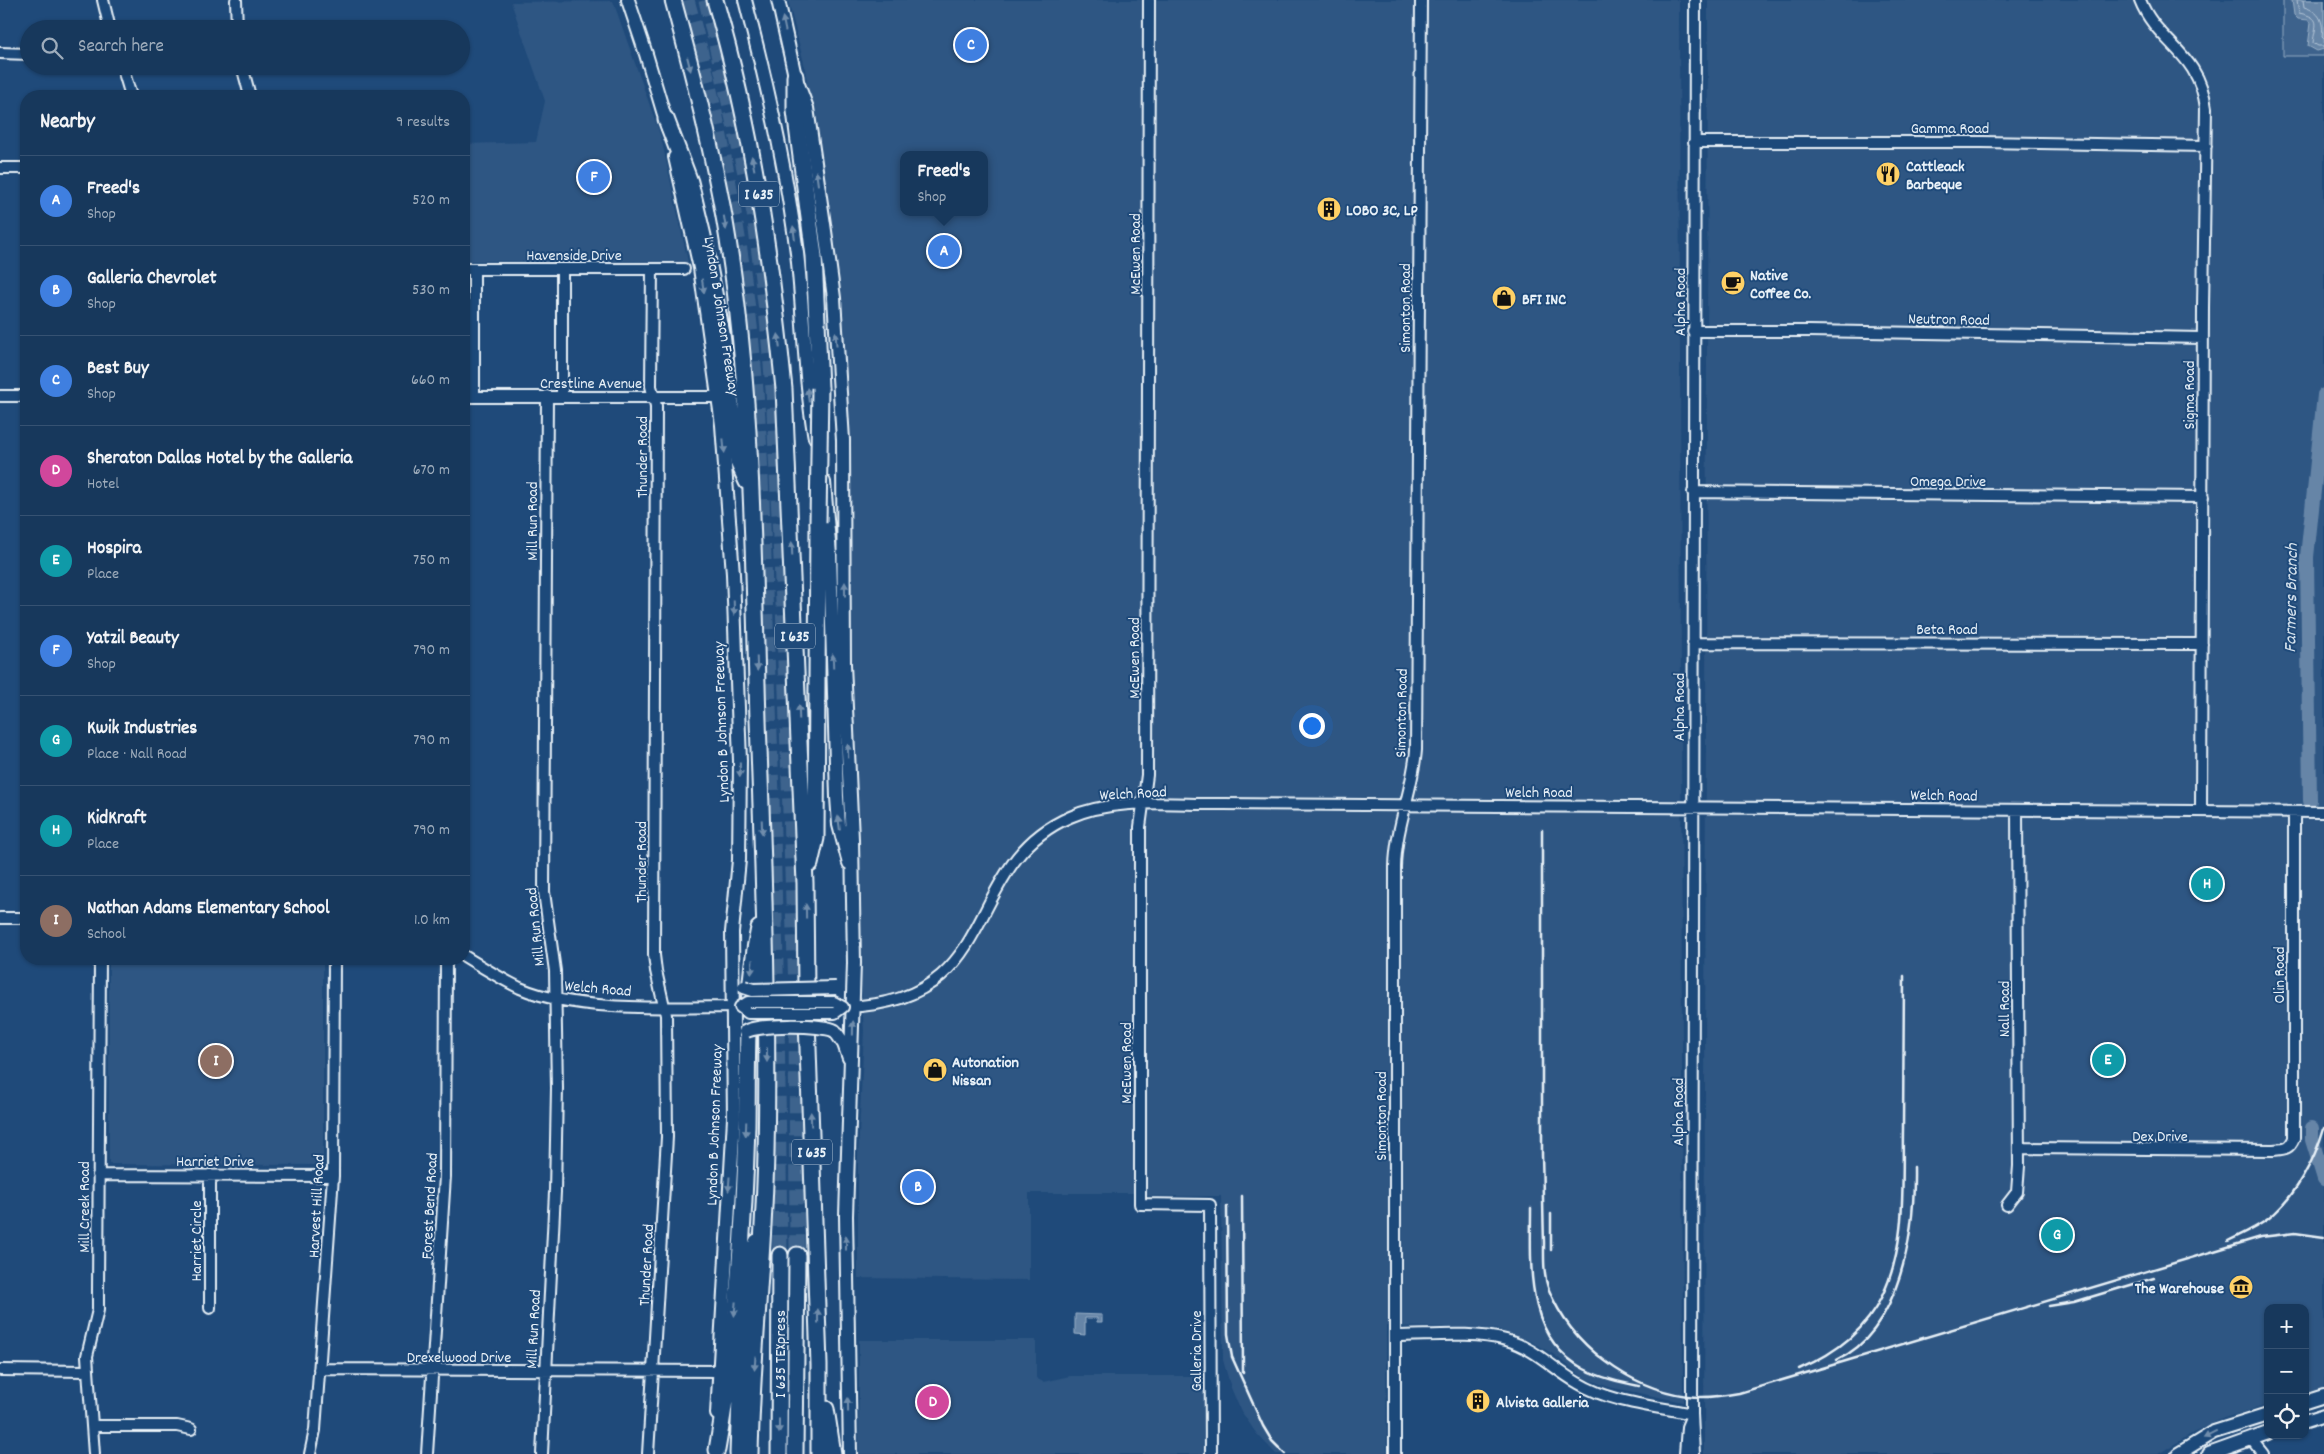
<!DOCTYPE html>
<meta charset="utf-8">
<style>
:root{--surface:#17385c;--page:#203f62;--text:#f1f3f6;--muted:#9eacbb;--line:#365272;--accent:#d6ab8b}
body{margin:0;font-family:Dekko,sans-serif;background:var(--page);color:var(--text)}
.controls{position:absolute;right:15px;bottom:15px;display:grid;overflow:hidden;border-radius:10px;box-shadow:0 1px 4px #0004}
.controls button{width:45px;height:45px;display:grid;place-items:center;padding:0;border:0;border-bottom:1px solid var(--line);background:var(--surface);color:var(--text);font:25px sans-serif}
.you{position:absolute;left:1311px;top:725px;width:18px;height:18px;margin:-12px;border:4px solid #fff;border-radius:50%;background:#1a73e8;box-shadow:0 0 0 8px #1a73e833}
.badge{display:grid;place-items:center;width:32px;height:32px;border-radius:50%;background:var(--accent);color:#fff;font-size:16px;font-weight:700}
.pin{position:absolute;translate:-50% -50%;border:2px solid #fff;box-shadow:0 1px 5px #0006}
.popup{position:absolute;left:900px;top:151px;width:88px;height:65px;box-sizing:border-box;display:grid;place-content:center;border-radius:10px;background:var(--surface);filter:drop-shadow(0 1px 4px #0005);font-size:16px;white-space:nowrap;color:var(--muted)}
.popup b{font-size:19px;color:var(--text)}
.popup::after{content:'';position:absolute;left:50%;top:100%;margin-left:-10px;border:10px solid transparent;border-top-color:var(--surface)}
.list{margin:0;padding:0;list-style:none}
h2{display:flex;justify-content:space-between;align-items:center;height:65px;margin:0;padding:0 20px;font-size:21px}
h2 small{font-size:16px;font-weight:400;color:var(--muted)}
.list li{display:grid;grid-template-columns:32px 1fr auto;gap:15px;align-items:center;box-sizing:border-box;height:90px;padding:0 20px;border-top:1px solid var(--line)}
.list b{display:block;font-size:19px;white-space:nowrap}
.list p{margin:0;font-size:16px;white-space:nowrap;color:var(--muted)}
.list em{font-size:16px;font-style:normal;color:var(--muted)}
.icon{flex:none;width:28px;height:28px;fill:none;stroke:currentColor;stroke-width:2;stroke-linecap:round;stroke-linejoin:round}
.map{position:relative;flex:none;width:2324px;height:1454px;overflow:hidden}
.search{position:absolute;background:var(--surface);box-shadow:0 1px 4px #0004;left:20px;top:20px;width:450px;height:55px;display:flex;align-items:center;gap:12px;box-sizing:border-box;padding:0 18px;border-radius:28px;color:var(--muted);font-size:19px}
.panel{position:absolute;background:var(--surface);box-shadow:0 1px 4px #0004;left:20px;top:90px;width:450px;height:875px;border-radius:20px}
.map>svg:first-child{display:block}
</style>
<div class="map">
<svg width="2324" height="1454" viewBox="0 0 2324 1454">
<rect width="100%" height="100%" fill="#1f4a7a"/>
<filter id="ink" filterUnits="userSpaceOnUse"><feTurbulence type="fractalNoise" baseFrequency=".02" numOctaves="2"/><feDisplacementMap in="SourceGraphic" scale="10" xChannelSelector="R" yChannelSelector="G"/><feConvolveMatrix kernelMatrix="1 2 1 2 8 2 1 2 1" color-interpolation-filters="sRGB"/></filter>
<g filter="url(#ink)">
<path fill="#2e5683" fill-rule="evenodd" d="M788,0H1679L1683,1402L1609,1387L1584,1378L1553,1354L1530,1341L1496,1329L1386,1326L1387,1454H1276L1256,1433L1241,1411L1231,1388L1223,1360L1221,1196H1133V1193H1029V1280L858,1278V1156L864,1031L861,985L858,858L825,196L804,63ZM904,155H984V212H904Z
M1708,0H2324V1388L2305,1394V1308H2268V1405L2224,1418L2193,1433L2158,1454H1704Z
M613,1L661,137L688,262L464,261V144L536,142L545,101L511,2Z
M109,959H323V1165L109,1164Z
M859,1340H1036V1378L1043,1382L1070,1376H1208L1207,1454H859Z"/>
<path fill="#3c628c" stroke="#92aac2" d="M2283,0H2324V56H2283Z"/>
<path fill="#6685a7" stroke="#9ab0c7" d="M2324,0V49L2317,51L2308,46L2311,23L2309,20L2298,19L2294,15L2292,0Z
M1075,1314L1102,1315V1322H1097V1318H1085V1335L1075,1334Z"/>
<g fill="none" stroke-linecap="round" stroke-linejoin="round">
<path stroke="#b4c6d8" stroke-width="1" d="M2297,0L2299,13C2323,18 2315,24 2313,43L2318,46H2324
M2303,0L2304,7C2320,12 2324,21 2322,37L2324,39"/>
<path stroke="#6685a7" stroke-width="14" d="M2310,801L2307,557L2324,395
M2312,1128V1140L2324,1179"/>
<path stroke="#3d638d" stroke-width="15" stroke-dasharray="15 8" stroke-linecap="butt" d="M687,0C716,103 736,210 749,317C762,428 763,541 767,653C775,854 778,1054 780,1255
M706,0L754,213L767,319L773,389L783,602L796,991L797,1255"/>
<defs>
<path id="minor" d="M103,0L110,29
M236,0L237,29
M1149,0L1147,775L1140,827V1204L1210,1205L1211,1454
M2140,0C2157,44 2199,51 2206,108L2203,308L2201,811
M0,53L29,54
M122,66L131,96
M242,66L250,96
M1694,142H1982L2206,146
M0,168H26
M464,269H684
M562,269V396
M1693,331H1809L2203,338
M0,396H26
M464,397H719
M474,397V269
M1693,492L2203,497
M1693,643L2202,644
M0,918H26
M464,956C482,967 501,979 520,988C578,1013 676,1007 740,1007
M846,1007C1006,1002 959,865 1070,817C1115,797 1176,805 1224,804L2324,812
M2019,1148L2272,1150C2284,1149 2289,1150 2294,1138V812
M98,1175L333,1176
M2007,1205L2017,1192L2019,1166L2017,810
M210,1308V1175
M1395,1336C1431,1336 1471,1331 1506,1340C1535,1348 1553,1369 1578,1383C1611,1403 1655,1406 1692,1414
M319,1369L719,1371
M0,1370L87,1371
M92,1426H177L191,1429
M2251,1439L2263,1454
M94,1454L87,1356L98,1310V1291L100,959
M310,1454L315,1430L333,1176L334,959
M427,1454L445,1176L446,959
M542,1454L555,1192L557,1088L555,971L544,892L547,396
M648,1454L667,1137L666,1015L656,971L654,955L656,406L651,386L652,269
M1395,1454V867C1396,825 1413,790 1416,750L1421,0
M1685,1454L1687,1427L1692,1415
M1694,1454L1692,1414L1695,0"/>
<path id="major" d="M628,0L646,54L668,128
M745,0C767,83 786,167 797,253C804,315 804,377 815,438
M778,0L795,76L807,108L825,231L834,298L843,440L844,664L852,839L854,963L846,1216L850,1454
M675,157L700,268L722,425L733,574L740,761L739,860L732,932L734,1118L717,1414
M824,482L830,555L837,797L839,825L849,863
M835,1031L844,1044L849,1058
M2305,1402L2324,1396
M2305,1422L2324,1416
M2178,1454L2214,1432L2268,1415
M2209,1454L2268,1433"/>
<path id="highway" d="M673,0C693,73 712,147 725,222C753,386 753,554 758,720C763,864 769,1009 766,1153C764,1254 752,1354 750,1454
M715,0C752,127 771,258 784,389L805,883L806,991L819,1365V1454
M795,76V111L814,256L820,388
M666,119L690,182L703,236L722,334L738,462L747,482
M810,864L816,838L818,523
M826,1409L833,1454
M717,1450C736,1343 744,1233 747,1125C748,1059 745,992 759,928
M738,1454L741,1369L750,1263L757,1242
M779,1454L780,1255
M795,1454L797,1255"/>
</defs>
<use href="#minor" stroke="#e8f1f8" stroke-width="14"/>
<use href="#major" stroke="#e8f1f8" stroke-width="16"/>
<use href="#highway" stroke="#e8f1f8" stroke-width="19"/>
<use href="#minor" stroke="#1f4a7a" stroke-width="10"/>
<use href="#major" stroke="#1f4a7a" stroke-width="12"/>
<use href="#highway" stroke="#1f4a7a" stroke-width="15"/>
<path stroke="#e8f1f8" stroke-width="2.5" d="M1542,830C1542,939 1542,1047 1542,1155C1543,1184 1543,1213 1544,1242C1544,1258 1543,1275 1549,1290C1571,1345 1629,1388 1687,1396C1704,1399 1723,1396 1739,1393L2261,1237L2295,1233L2324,1237
M1242,1196L1243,1373
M1227,1207L1228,1334L1232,1357L1263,1426L1272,1441L1285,1454
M1531,1208C1531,1265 1524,1337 1584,1369C1601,1378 1620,1382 1639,1386
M2228,1241C2242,1234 2256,1228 2268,1219C2295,1198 2315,1159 2324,1128
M1551,1250V1214
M2049,1306L2074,1302L2154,1278
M1837,1360C1901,1331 1915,1229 1914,1167
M1799,1369C1834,1354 1865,1332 1882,1296C1907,1246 1902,1182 1903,1128C1903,1078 1904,1027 1904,976"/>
<defs>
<path id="minor-bridge" d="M748,1002H834L843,1007L835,1013H748L740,1007Z"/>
<path id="major-bridge" d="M744,987L753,990L836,988
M745,1032C756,1024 823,1024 835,1031"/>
<path id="highway-bridge" d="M818,523L820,388"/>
</defs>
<use href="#minor-bridge" stroke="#e8f1f8" stroke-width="14" stroke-linecap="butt"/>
<use href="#major-bridge" stroke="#e8f1f8" stroke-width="16" stroke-linecap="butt"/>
<use href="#highway-bridge" stroke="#e8f1f8" stroke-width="19" stroke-linecap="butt"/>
<use href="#minor-bridge" stroke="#1f4a7a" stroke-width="10"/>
<use href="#major-bridge" stroke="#1f4a7a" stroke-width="12"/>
<use href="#highway-bridge" stroke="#1f4a7a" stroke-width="15"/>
</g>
<defs><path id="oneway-solid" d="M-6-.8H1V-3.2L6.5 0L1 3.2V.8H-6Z" transform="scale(1.25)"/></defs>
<g fill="#6f8dac">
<use href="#oneway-solid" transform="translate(784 24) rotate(-102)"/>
<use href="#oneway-solid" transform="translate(689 64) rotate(76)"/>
<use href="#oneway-solid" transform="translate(753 163) rotate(-101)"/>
<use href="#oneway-solid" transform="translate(817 178) rotate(-98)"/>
<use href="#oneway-solid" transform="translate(725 223) rotate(81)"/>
<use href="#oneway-solid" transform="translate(794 233) rotate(-97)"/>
<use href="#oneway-solid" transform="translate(703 286) rotate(81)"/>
<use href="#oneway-solid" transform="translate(836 339) rotate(-94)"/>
<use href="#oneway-solid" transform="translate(779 341) rotate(-96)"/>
<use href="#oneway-solid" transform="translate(808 395) rotate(-97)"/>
<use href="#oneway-solid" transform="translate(724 446) rotate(85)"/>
<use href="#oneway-solid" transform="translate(792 549) rotate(-92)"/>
<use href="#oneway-solid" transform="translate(845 589) rotate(-90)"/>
<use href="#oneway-solid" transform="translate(734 608) rotate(88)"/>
<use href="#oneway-solid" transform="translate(833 661) rotate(-92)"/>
<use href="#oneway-solid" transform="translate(757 664) rotate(88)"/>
<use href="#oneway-solid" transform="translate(799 712) rotate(-92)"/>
<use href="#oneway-solid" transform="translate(848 751) rotate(-92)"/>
<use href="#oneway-solid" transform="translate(740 770) rotate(89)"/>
<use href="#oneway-solid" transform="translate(839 823) rotate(-97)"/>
<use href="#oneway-solid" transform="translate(762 827) rotate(88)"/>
<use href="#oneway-solid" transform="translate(806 911) rotate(-91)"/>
<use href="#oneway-solid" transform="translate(752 967) rotate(94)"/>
<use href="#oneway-solid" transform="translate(853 1028) rotate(-89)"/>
<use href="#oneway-solid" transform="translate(767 1055) rotate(90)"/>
<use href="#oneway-solid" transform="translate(811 1119) rotate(-92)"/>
<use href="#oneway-solid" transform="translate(746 1129) rotate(92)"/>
<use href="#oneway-solid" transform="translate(729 1184) rotate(94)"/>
<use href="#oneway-solid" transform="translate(846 1243) rotate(-90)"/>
<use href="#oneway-solid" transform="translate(735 1309) rotate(95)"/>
<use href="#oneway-solid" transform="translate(818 1316) rotate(-91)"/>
<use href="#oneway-solid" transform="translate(755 1363) rotate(94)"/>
<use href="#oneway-solid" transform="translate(848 1405) rotate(-91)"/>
<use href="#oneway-solid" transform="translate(779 1426) rotate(90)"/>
<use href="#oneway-solid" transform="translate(2210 1435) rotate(154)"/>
</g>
</g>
<defs>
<symbol id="restaurant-disc" viewBox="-11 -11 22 22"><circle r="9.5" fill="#ffd166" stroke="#1f4a7a"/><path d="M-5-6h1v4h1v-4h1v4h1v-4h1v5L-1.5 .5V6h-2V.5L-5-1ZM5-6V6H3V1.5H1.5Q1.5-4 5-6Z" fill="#111"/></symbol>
<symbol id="building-disc" viewBox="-11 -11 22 22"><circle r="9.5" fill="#ffd166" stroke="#1f4a7a"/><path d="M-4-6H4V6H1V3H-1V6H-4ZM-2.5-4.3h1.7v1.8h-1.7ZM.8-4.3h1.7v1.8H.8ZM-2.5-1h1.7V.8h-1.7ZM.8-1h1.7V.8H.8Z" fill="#111"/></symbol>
<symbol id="cafe-disc" viewBox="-11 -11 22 22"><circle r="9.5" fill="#ffd166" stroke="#1f4a7a"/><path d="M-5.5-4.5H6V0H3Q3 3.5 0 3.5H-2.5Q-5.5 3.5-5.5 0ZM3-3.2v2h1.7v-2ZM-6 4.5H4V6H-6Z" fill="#111"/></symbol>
<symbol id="shop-disc" viewBox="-11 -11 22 22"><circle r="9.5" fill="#ffd166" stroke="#1f4a7a"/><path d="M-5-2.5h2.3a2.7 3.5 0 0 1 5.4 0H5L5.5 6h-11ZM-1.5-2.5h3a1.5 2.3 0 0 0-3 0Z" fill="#111"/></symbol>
<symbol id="museum-disc" viewBox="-11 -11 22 22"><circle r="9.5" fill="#ffd166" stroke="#1f4a7a"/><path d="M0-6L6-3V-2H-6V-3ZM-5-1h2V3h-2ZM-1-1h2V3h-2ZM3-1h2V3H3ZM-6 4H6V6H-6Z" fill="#111"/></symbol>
</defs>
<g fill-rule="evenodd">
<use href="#restaurant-disc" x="1874" y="160" width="28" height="28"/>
<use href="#building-disc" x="1315" y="195" width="28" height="28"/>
<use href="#cafe-disc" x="1719" y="269" width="28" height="28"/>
<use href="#shop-disc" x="1490" y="284" width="28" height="28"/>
<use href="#shop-disc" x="921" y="1056" width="28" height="28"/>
<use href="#museum-disc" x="2227" y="1273" width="28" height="28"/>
<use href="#building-disc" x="1464" y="1387" width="28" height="28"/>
</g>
<g text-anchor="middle" stroke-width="4" stroke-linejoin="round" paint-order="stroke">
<g fill="#1f4a7a" stroke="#acbfd2" stroke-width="1">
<rect x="739" y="181.5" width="40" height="25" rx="4"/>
<rect x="775" y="623.5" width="40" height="25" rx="4"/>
<rect x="792" y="1139.5" width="40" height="25" rx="4"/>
</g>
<g font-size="15" font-weight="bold" fill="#e8f1f8">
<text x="759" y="199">I 635</text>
<text x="795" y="641">I 635</text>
<text x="812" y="1157">I 635</text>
</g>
<g font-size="16" fill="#e8f1f8" stroke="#1f4a7a">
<text x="1950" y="133">Gamma Road</text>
<text x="574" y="260">Havenside Drive</text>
<text transform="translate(1134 254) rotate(-90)" y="6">McEwen Road</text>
<text transform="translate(1679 302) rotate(-90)" y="6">Alpha Road</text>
<text transform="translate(1404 308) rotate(-90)" y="6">Simonton Road</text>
<text transform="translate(723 316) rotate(81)" y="6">Lyndon B Johnson Freeway</text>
<text transform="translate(1949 318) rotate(1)" y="6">Neutron Road</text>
<text x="591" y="388">Crestline Avenue</text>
<text transform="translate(2188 395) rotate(-90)" y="6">Sigma Road</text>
<text transform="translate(641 457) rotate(-90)" y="6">Thunder Road</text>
<text x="1948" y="486">Omega Drive</text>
<text transform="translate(531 521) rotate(-90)" y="6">Mill Run Road</text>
<text x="1947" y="634">Beta Road</text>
<text transform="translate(1133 658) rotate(-90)" y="6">McEwen Road</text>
<text transform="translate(1678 707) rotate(-90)" y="6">Alpha Road</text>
<text transform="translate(1400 713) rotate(-89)" y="6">Simonton Road</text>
<text transform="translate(720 722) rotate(-92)" y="6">Lyndon B Johnson Freeway</text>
<text x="1539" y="797">Welch Road</text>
<text transform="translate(1133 792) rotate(-3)" y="6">Welch Road</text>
<text transform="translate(1944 794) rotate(1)" y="6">Welch Road</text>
<text transform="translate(640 862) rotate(-90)" y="6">Thunder Road</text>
<text transform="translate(534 927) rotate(-96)" y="6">Mill Run Road</text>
<text transform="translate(2278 975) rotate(-90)" y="6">Olin Road</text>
<text transform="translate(598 987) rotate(5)" y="6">Welch Road</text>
<text transform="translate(2003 1009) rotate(-90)" y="6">Nall Road</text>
<text transform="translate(1125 1063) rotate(-90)" y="6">McEwen Road</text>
<text transform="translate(1677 1112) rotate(-90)" y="6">Alpha Road</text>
<text transform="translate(1380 1116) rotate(-90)" y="6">Simonton Road</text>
<text transform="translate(713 1125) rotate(-88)" y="6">Lyndon B Johnson Freeway</text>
<text x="2160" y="1141">Dex Drive</text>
<text x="215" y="1166">Harriet Drive</text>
<text transform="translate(315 1206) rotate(-87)" y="6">Harvest Hill Road</text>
<text transform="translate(428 1206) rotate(-87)" y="6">Forest Bend Road</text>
<text transform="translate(83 1207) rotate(-90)" y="6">Mill Creek Road</text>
<text transform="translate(195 1241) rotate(-90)" y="6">Harriet Circle</text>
<text transform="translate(645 1265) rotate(-87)" y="6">Thunder Road</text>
<text transform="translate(532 1329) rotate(-87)" y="6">Mill Run Road</text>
<text transform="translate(1195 1351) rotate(-90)" y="6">Galleria Drive</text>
<text transform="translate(779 1354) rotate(-90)" y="6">I 635 TEXpress</text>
<text x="459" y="1362">Drexelwood Drive</text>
</g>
<g font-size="16" font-weight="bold" fill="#e8f1f8" stroke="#1f4a7a" text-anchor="start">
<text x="1906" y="171">Cattleack<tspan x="1906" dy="18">Barbeque</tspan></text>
<text x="1346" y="215">LOBO 3C, LP</text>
<text x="1750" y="280">Native<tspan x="1750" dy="18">Coffee Co.</tspan></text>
<text x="1522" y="304">BFI INC</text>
<text x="952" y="1067">Autonation<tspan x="952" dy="18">Nissan</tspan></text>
<text x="2224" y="1293" text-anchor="end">The Warehouse</text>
<text x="1496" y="1407">Alvista Galleria</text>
</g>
<g font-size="18" font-style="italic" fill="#d4e1ec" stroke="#1f4a7a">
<text transform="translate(2290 598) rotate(-89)" y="6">Farmers Branch</text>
</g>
</g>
</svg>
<div class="controls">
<button>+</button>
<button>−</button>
<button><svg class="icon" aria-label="locate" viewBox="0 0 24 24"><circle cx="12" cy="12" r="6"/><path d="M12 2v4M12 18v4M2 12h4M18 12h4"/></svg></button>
</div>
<div class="you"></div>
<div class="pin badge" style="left:944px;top:251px;background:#3f7fe0">A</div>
<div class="popup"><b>Freed's</b>Shop</div>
<div class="pin badge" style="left:918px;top:1187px;background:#3f7fe0">B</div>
<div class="pin badge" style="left:971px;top:45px;background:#3f7fe0">C</div>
<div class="pin badge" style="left:933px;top:1402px;background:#d1479c">D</div>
<div class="pin badge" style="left:2108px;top:1060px;background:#0f9aa8">E</div>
<div class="pin badge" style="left:594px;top:177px;background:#3f7fe0">F</div>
<div class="pin badge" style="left:2057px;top:1235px;background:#0f9aa8">G</div>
<div class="pin badge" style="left:2207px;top:884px;background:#0f9aa8">H</div>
<div class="pin badge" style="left:216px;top:1061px;background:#8d6e63">I</div>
<div class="search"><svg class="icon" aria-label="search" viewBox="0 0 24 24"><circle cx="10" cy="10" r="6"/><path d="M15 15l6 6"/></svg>Search here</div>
<section class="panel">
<h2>Nearby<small>9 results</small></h2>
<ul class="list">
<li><span class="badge" style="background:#3f7fe0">A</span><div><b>Freed's</b><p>Shop</p></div><em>520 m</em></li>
<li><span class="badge" style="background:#3f7fe0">B</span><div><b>Galleria Chevrolet</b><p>Shop</p></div><em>530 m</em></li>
<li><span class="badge" style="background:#3f7fe0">C</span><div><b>Best Buy</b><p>Shop</p></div><em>660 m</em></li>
<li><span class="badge" style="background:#d1479c">D</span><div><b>Sheraton Dallas Hotel by the Galleria</b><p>Hotel</p></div><em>670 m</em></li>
<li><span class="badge" style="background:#0f9aa8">E</span><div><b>Hospira</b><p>Place</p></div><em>750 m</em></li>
<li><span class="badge" style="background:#3f7fe0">F</span><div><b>Yatzil Beauty</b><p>Shop</p></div><em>790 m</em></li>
<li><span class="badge" style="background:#0f9aa8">G</span><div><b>Kwik Industries</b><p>Place · Nall Road</p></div><em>790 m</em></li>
<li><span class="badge" style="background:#0f9aa8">H</span><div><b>KidKraft</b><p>Place</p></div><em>790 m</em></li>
<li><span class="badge" style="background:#8d6e63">I</span><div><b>Nathan Adams Elementary School</b><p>School</p></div><em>1.0 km</em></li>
</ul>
</section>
</div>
